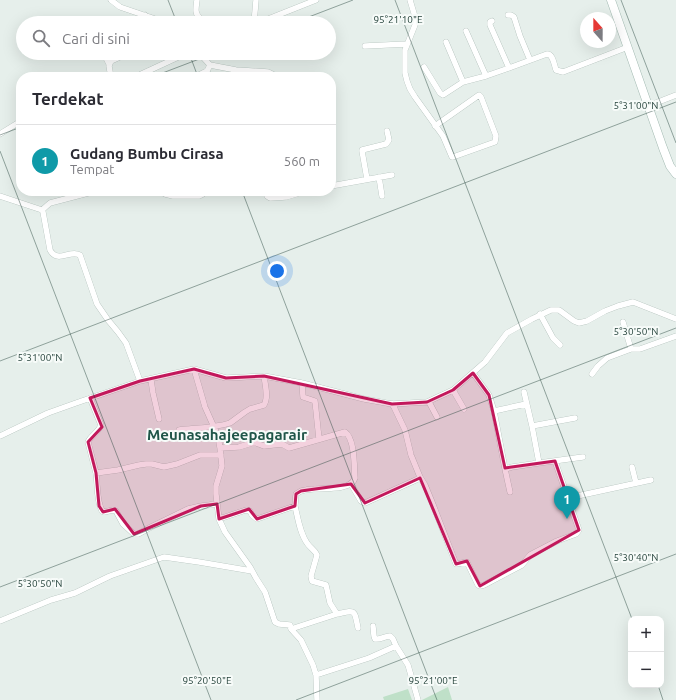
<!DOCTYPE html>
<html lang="id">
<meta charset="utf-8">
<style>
:root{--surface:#fff;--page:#f2f2f3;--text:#2b2b33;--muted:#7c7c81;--line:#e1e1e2;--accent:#b45309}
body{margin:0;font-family:Ubuntu,sans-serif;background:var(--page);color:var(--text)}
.controls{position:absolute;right:12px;bottom:12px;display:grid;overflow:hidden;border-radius:8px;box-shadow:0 4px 16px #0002}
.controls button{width:36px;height:36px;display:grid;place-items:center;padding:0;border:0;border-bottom:1px solid var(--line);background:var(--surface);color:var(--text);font:20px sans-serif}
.compass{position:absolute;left:580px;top:12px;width:36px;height:36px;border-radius:50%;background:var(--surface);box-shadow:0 4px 16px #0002;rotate:339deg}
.you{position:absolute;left:277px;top:271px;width:14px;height:14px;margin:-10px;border:3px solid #fff;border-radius:50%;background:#1a73e8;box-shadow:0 0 0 6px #1a73e833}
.badge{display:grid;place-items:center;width:26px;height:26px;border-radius:50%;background:var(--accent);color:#fff;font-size:13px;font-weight:700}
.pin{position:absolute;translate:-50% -33px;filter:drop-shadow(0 1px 2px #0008)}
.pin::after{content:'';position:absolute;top:21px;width:14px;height:12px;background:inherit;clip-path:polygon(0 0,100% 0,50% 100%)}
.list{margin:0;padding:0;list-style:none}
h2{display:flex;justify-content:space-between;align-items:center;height:52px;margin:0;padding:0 16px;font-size:17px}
h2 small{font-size:13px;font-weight:400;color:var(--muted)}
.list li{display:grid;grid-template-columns:26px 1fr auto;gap:12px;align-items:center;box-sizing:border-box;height:72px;padding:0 16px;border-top:1px solid var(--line)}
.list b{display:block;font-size:15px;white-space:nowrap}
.list p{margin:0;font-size:13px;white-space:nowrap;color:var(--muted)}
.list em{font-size:13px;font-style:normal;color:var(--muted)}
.icon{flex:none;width:22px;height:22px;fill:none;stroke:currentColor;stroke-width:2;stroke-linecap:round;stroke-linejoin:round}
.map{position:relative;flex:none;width:676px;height:700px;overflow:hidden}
.search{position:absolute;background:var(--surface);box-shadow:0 4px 16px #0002;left:16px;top:16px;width:320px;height:44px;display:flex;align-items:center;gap:10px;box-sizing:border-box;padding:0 14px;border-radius:22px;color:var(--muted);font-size:15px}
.panel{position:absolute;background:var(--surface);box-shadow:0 4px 16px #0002;left:16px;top:72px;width:320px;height:124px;border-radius:16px}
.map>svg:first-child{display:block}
</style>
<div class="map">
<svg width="676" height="700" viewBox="0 0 676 700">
<rect width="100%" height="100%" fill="#e6efeb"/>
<path fill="#bfe0c8" d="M448,687L452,700H422Z
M408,689L412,700H384L383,697Z"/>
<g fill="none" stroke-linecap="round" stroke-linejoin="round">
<defs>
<path id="minor" d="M111,0L120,7L167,23
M197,0C196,8 194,14 201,19
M410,0L416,20L415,25L405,50V73L407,81L410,89L415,97L443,136L452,157H453L495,142L496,136L481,97L479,95L435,126
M508,15H511L514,17L520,36L530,60
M492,21L490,22V25L509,68
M129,23L145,15
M193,23L203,19L230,23
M254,23L256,0
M258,23L316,0
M466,31L486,76
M446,42L463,82
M365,46L407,44
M102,53L106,58L109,64
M199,53L210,65L236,70L268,72L278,77
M54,55L59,53
M424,67L440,93L443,95L463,82L486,76L509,68L547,54C553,54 554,64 556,70L563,72L628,47
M236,70L237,77
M207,71L209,77
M111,77L109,66L111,61L129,53
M135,77L187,53
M195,77L207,71L210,65
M648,106L676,95
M0,134L21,121
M379,177L382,196
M367,179L362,151V150L386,144L389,140L387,131
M331,186L392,175
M161,191L165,194L173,196H199L203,194L204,191
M266,191L267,196L270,198L286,197L306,191
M0,196L42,210L43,212L50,250C58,264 70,249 80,255L97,304L108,320L118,332L126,343L140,381
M42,210L50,203L96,191
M540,314L553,338L560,345
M623,322L631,349
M194,369L205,407L218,436L220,448L222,466L216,486V494L219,519L225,532L250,567L256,578L265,592L275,622L279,624L290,625L291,629L301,640L313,665L316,675L317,700
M473,373L489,395L494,411L505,469L512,467L539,463L583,457
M592,374L598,366L607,358L631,349H640L676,336
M151,380L153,393L159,419
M302,383L303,397L315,401L319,439
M453,390L464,409
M524,392L532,426L539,463
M90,398L101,425C99,432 91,435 88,442L96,473L118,470L139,465L146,464H152L164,467L177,464L200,455H221
M429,402L437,417
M494,411L526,404
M532,426L575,418
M179,430C196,428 214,428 230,423L245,412L250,409L264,405C269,397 265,385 264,376
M0,436L48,413L76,403L140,381L194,369L226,378L264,376L302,383L364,399L392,404L427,402L453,390L485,362L507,333L532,319L551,310H559L574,321L579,323L587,321L605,311L618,306L633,302L676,319
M632,467L636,483
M505,469L510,492
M96,473C98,486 96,499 102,511L104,512L113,510L116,511L123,524L134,534H138L151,527L188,509L201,506L217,504
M420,477L425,485L432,502L456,564L467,562L478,585L480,586L484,585L522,565L530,555L557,541L576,534L579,530L555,461
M351,484L361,501L365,503L418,479L420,477L411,455L405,430L394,407L392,404
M568,498L651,480
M295,506C298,519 300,533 307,543C310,548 315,550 317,555L311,576L312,581L326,585L330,603L337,614C356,610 354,609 358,628
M219,519L246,510L250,511L252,515L257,519L295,506L296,494L301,491C305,490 309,489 314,489C324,488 351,491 355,478C354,466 355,439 345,432L289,448L282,444L264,446L256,443H252L239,447L220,448
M0,621L51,600L75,593L110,576L164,557L199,562L252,571
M373,626L374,636L375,639C380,640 385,636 390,636L393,639L396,646
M291,629L337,614
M316,675L369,658L396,646L408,665L418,700"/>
<path id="secondary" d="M611,0L663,148L670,166L676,174"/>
</defs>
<use href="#minor" stroke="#a8b8b2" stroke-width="6"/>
<use href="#secondary" stroke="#a4bbb3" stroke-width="9"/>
<use href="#minor" stroke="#fff" stroke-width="5.5"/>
<use href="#secondary" stroke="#fff" stroke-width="8"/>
</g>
<path fill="#c2185b" fill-opacity="0.2" stroke="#c2185b" stroke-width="3" stroke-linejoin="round" d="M194,369L226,378L264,376L392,404L427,402L453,390L473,373L489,395L505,468L555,461L579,530L480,586L467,561L456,564L420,478L365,503L351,484L301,491L296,494L295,506L257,519L249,509L219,519L217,504L201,506L134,534L115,509L103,512L99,506L96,473L88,442L102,427L90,398L140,381Z"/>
<path fill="none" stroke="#24423a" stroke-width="1" stroke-opacity="0.45" d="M168,0L177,23M395,0L632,619M621,0L676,143M293,23L353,0M189,53L198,77M152,77L215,53M0,135L21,127M0,151L211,700M242,191L437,700M0,361L676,102M0,587L676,328M658,685L663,700M296,700L676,554"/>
<g text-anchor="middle" stroke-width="4" stroke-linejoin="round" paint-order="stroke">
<g font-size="15" font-weight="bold" fill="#1f5548" stroke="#f7fbf9">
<text x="227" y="440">Meunasahajeepagarair</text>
</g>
</g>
<g font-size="10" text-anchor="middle" fill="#24423a" stroke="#f7fbf9" stroke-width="4" stroke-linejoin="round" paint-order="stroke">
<text x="398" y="23">95°21'10"E</text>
<text x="636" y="109">5°31'00"N</text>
<text x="636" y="335">5°30'50"N</text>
<text x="40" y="361">5°31'00"N</text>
<text x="636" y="561">5°30'40"N</text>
<text x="40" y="587">5°30'50"N</text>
<text x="207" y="684">95°20'50"E</text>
<text x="433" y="684">95°21'00"E</text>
</g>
</svg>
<div class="controls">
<button>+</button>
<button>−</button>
</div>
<svg class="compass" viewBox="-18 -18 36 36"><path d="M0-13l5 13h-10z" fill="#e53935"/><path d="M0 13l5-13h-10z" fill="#7c7c81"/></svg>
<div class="you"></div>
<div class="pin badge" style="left:567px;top:519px;background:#0f9aa8">1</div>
<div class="search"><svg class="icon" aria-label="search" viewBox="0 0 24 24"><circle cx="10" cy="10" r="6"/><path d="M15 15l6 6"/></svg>Cari di sini</div>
<section class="panel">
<h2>Terdekat<small></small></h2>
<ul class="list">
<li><span class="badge" style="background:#0f9aa8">1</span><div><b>Gudang Bumbu Cirasa</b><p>Tempat</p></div><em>560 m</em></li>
</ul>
</section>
</div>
